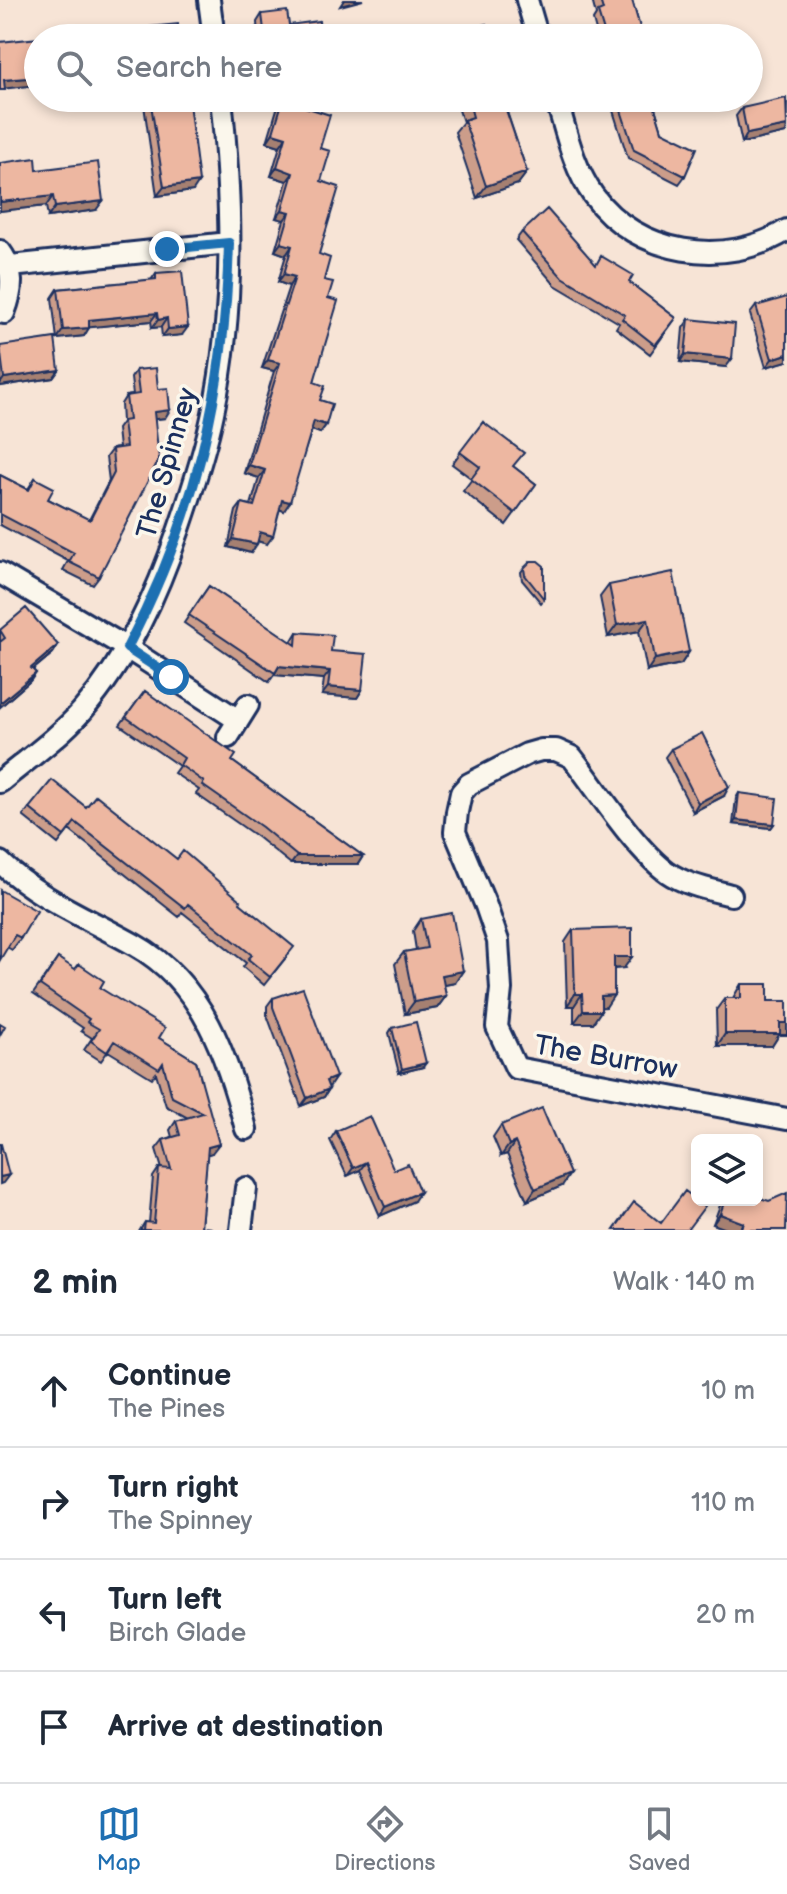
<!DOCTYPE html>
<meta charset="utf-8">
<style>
:root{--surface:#fff;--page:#f6f6f7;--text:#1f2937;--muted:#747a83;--line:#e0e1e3;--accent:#1f6fb2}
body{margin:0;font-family:"Balsamiq Sans",sans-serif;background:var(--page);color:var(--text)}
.controls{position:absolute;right:24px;bottom:24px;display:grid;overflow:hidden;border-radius:12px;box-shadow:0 4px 12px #0003}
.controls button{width:72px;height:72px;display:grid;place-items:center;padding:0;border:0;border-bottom:2px solid var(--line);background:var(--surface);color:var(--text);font:40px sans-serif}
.stop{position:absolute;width:24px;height:24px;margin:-18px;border:6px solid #1f6fb2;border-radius:50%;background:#fff}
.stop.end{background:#1f6fb2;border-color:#fff;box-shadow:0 2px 8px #0008}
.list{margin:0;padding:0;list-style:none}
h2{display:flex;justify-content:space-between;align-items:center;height:104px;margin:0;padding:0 32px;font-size:34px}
h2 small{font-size:26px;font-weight:400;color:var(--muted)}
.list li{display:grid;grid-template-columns:52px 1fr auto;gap:24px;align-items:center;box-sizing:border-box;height:112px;padding:0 32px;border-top:2px solid var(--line)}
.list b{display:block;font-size:30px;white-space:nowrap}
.list p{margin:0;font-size:26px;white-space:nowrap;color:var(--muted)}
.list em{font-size:26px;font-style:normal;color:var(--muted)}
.icon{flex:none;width:44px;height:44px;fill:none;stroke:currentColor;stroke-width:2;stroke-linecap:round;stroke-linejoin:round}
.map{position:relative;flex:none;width:787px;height:1230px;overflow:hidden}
.search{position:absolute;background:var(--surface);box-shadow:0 4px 12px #0003;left:24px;right:24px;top:24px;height:88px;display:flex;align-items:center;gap:20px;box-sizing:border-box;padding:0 28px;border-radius:44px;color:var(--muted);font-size:30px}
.sheet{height:552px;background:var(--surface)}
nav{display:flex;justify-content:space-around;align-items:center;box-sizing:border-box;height:112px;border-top:2px solid var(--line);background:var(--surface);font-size:22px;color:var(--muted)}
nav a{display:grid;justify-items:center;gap:4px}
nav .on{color:var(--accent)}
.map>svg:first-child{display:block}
</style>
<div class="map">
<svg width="787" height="1230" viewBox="0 0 787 1230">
<rect width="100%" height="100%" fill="#f7e4d6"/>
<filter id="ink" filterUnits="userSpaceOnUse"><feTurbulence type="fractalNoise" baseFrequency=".0125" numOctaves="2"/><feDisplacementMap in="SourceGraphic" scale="16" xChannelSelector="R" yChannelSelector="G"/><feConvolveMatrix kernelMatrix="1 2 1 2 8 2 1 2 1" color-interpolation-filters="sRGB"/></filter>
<g filter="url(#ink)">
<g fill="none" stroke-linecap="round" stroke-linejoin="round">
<defs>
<path id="street" d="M209,0L214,38
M527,0L538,38
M556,98C566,131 573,167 593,195C636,255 726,269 787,230
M0,251C15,271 13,290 4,313
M11,266L229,243
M0,573L127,648L238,720
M228,737L248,705
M0,782C28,759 58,738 82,711C128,658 157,594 179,529C192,491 205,452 213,413C235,310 232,202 221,98
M0,862C39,899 89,919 135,945C203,983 228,1059 246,1129
M731,895C708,889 686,885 667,872C635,849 597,789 572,757L556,750H541L527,754L469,784L461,793L457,812L455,832L486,906L498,941L501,989L497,1027L516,1068L787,1119
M241,1230L246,1188"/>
</defs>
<use href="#street" stroke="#1b2f5e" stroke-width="26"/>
<use href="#street" stroke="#fbf7ec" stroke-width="20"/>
</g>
<path fill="#cc9d8a" stroke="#1b2f5e" stroke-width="2" d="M592,0H632L643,38H598L593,20L596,15Z
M262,14L289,25L320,38H258L257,22Z
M143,98H185L193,191L157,196Z
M455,98H504L503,100L527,172L518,184L477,198L455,132L463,122Z
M609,98H657L653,102L662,131L685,176L679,184L628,158Z
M283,100L320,148L321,181L319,254L328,298L314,382L320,400L326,425L320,433L312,430L284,511L280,509L267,544L258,541L251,553L228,547L236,511L242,503L251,505L259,478L244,473L274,371L262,368L289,286L278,282L286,255L275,251L284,220L276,218L287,181L271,176L280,146L267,142L277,109Z
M787,103L786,133L742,143L736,116L742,108Z
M0,163L37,170L96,210L48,217L46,206L0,211Z
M522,232L595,264L629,282L676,318L650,354L616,328L619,323L555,285L516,240Z
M156,273L182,335L162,337L161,327L152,328L151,321L89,327L84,336L57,339L52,298L58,289L151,280Z
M756,306L787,361L766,367L750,314Z
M689,319L726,367L680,362L683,328Z
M0,346L59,370L53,378L0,386Z
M136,370L158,389L165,418L154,419L99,577L93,585L63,570L68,561L0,525V475L28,489L35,478L48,499L89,520L109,481L106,457L112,449L119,448L117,429L122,422L121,404L126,396L133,395L131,378Z
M483,422L514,467L536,484L506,525L463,491L472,479L452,464Z
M524,568L544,599L541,603L522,580L521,572Z
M609,585L689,652L681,664L647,671L639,631L608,637L600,597Z
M209,586L291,642L297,632L331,651L362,690L357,698L322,695L324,679L274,675L269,682L184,623Z
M0,630L58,645L53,653L33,670L36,673L30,681L0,707Z
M145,691L232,761L363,856L358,864H291L256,836L196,794L199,790L174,773L179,766L120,725Z
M671,749L724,796L693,812L665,757Z
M739,793L774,824L771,828L733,824L736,798Z
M86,807L177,859L240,903L288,955L264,985L243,967L246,963L182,912L179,917L69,830L58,844L23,816L29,808Z
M0,890L21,938L12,950L7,947Z
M421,919L455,983L444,985L446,996L437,1008L405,1014L395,964L404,952L416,950L413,931Z
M573,930L624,968L614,969L606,1007H601L593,1023H574V1006H567L565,942Z
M58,958L100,988L159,1038L196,1061L212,1153L207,1154L201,1227L211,1230H140L145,1222L149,1223L153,1177L159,1168L162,1169L156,1149L163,1140L172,1137L170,1130L176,1121L188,1118L166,1106L156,1073L152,1078L108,1051L101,1061L84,1050L92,1038L81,1031L83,1028L33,994Z
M741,984L768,1001H787V1035H779L772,1046H717L716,1010L725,998H733Z
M273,998L336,1077L328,1086L329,1089L324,1097L301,1106L267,1015V1006Z
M392,1028L423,1067L399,1073L389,1033Z
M501,1125L562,1186L527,1201L507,1154L501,1156L493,1137Z
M336,1131L394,1170L414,1201L380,1216L360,1170L347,1176L330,1140Z
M722,1200L769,1201L786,1230H729L713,1224Z"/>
<path fill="#a68071" stroke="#1b2f5e" stroke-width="2" d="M344,0H363L340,6Z
M38,77V85L0,89L4,80Z
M787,126L786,133L742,143L747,134Z
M273,133L286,137L280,146L267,142Z
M277,167L293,173L287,181L271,176Z
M527,172L518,184L477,198L486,186Z
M199,182L193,191L157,196L164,187Z
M53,196L46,206L0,211V202Z
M103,201L96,210L48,217L55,207Z
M282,210L290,212L284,220L276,218Z
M281,243L292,246L286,255L275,251Z
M284,274L295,277L289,286L278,282Z
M157,313L151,321L83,328L89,320Z
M167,318L161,327L152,328L158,320Z
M188,327L182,335L162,337L168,329Z
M89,328L84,336L57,339L63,330Z
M685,354L732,359L726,367L680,362Z
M787,354V361L766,367L772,359Z
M268,360L280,363L274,371L262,368Z
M59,370L53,378L0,386V384L4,378Z
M170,410L165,418L148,420L154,412Z
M314,421L326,425L320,433L309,429Z
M249,465L265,470L259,478L244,473Z
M282,500L290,502L284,511L276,508Z
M260,532L273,536L267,544L254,540Z
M233,539L257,544L251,553L228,547Z
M648,619L639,631L608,637L617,625Z
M58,645L53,653L25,676L31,668Z
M689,652L681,664L647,671L655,659Z
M279,666L330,671L324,679L274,675Z
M36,673L30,681L0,707V703Z
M328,687L362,690L357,698L322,695Z
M729,787L724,796L693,812L698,803Z
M736,820L774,824L771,828L733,824Z
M297,856H363L358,864H291Z
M614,957H632L624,968L605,969Z
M463,971L455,983L434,987L442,975Z
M575,994H582L574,1006H567Z
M614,995L606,1007L592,1008L601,996Z
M446,996L437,1008L405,1014L414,1002Z
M583,1011H601L593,1023H574Z
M780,1023H787V1035H779L772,1046H717L725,1034Z
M426,1063L423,1067L399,1073L402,1069Z
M336,1077L330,1086L321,1089L326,1081Z
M329,1089L324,1097L301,1106L307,1098Z
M515,1142L507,1154L501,1156L509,1145Z
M219,1144L212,1153L202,1156L208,1147Z
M366,1162L360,1170L347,1176L353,1168Z
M570,1174L562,1186L527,1201L535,1189Z
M9,1175L3,1183L0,1184V1177Z
M420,1192L414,1201L380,1216L385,1207Z
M720,1214L744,1223L739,1230H729L713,1224Z"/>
<path fill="#edb7a1" stroke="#1b2f5e" stroke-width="2" d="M600,0H632L643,38H606L598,12L603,10Z
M287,11L289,25L319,21L320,38H265L262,14Z
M178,24L179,38H38V77L4,80L5,90H0V42Z
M486,24L491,38H441Z
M150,98H185V103H189L199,182L164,187Z
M468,98H502L527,172L486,186L464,120L473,117Z
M617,98H652L662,131L697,148L685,176L634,150Z
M786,98L787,126L747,134L742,108Z
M283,100L330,115L320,148L330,151L321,181L339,187L319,254L330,258L324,280L333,282L328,298L338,301L314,382L325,386L320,400L332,404L326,425L314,421L290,502L282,500L273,536L260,532L257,544L233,539L242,503L254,506L265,470L249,465L280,363L268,360L295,277L284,274L292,246L281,243L290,212L282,210L293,173L277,167L286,137L273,133Z
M36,158L37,170L98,162L103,201L55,207L53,196L0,202V163Z
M547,209L596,265L601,256L633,275L629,282L676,318L655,345L622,319L625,315L561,276L522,232Z
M182,271L188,327L168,329L167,318L158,320L157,313L89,320V328L63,330L58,289L156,279V273Z
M787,297V354L772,359L756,306Z
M689,319L735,324L732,359L685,354Z
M55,338L59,370L4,378L0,346Z
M156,368L158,389L168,388L170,410L154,412L159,459L99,577L69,562L74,553L0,514V475L29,490L35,478L54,488L48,499L90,520L114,473L112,449L126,447L123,421L129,420L126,396L139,394L136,370Z
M483,422L524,453L513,466L536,484L515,513L471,479L480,467L460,452Z
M531,561H538L544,566V599L525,575L524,568Z
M673,572L689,652L655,659L648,619L617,625L609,585Z
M209,586L296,645L297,632L333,635L331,651L366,654L362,690L328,687L330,671L279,666L275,673L189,615Z
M26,608L58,645L31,668L36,673L0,703V642L5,638L0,630Z
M145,691L236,755L232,761L363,856H297L262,827L202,785L204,782L180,765L184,758L126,717Z
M702,733L729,787L698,803L671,749Z
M52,780L86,807L96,795L177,859L183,851L241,901L240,903L294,947L270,977L248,959L252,955L188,904L185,908L75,822L64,836L29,808Z
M739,793L777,798L774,824L736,820Z
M0,890L37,911L21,938L15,935L0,960Z
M452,913L463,971L442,975L446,996L414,1002L404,952L427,948L421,919Z
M632,928V957H614V995L601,996V1011H583L582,994H575L573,930Z
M58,958L75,969L79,964L104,981L100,988L165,1028L159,1038L196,1061L219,1144L208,1147L201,1227L211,1228V1230H144L145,1222L154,1223L159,1168L171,1169L163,1140L180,1135L176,1121L203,1113L172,1097L163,1063L159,1069L114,1041L107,1052L91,1041L99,1029L87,1022L89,1019L40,985Z
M741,984H768V1001H787V1023H780V1034H725V998H741Z
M303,988L336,1077L326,1081L329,1089L307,1098L273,1007V998Z
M416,1022L426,1063L402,1069L392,1028Z
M0,1023L5,1026L0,1035Z
M542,1108L570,1174L535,1189L515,1142L509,1145L501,1125Z
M370,1116L394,1170L408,1164L420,1192L385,1207L366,1162L353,1168L336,1131Z
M0,1144H1L9,1175L0,1177Z
M685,1191L705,1206L687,1230H614L634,1202L661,1223Z
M787,1193L786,1230H741L744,1223L720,1214L725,1200H757V1197L769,1201Z"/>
</g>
<g fill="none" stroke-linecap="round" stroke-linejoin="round" filter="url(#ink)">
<path stroke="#1f6fb2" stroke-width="10" d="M167,249L229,243C225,391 196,516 127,648L171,677"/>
</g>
<g text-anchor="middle" stroke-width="7" stroke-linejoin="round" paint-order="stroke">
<g font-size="28" fill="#1b2f5e" stroke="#fbf7ec">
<text transform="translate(166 463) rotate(-74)" y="10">The Spinney</text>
<text transform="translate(606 1056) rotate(10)" y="10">The Burrow</text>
</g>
</g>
</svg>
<div class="controls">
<button><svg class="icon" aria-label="layers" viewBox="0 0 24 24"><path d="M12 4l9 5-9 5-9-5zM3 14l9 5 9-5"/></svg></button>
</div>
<div class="stop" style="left:171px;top:677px"></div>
<div class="stop end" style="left:167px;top:249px"></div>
<div class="search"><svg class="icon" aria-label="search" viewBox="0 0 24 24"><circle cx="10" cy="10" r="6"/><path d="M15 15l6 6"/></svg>Search here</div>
</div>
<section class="sheet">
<h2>2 min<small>Walk · 140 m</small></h2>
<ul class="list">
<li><svg class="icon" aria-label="ahead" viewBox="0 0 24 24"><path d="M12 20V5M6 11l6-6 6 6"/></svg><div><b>Continue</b><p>The Pines</p></div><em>10 m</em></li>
<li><svg class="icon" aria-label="right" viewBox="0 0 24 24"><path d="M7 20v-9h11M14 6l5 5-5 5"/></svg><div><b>Turn right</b><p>The Spinney</p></div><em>110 m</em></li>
<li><svg class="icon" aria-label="left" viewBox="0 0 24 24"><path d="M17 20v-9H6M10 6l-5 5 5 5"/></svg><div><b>Turn left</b><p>Birch Glade</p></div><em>20 m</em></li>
<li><svg class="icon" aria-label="arrive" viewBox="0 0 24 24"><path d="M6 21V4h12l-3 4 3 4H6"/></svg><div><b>Arrive at destination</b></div></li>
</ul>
</section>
<nav>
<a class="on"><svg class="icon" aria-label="map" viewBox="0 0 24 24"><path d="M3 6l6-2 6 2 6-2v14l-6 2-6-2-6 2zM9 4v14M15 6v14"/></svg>Map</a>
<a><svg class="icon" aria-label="directions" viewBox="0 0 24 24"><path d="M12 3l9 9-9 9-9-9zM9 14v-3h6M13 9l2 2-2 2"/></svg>Directions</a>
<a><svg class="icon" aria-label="saved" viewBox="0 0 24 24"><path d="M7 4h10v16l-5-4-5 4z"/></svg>Saved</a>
</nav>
